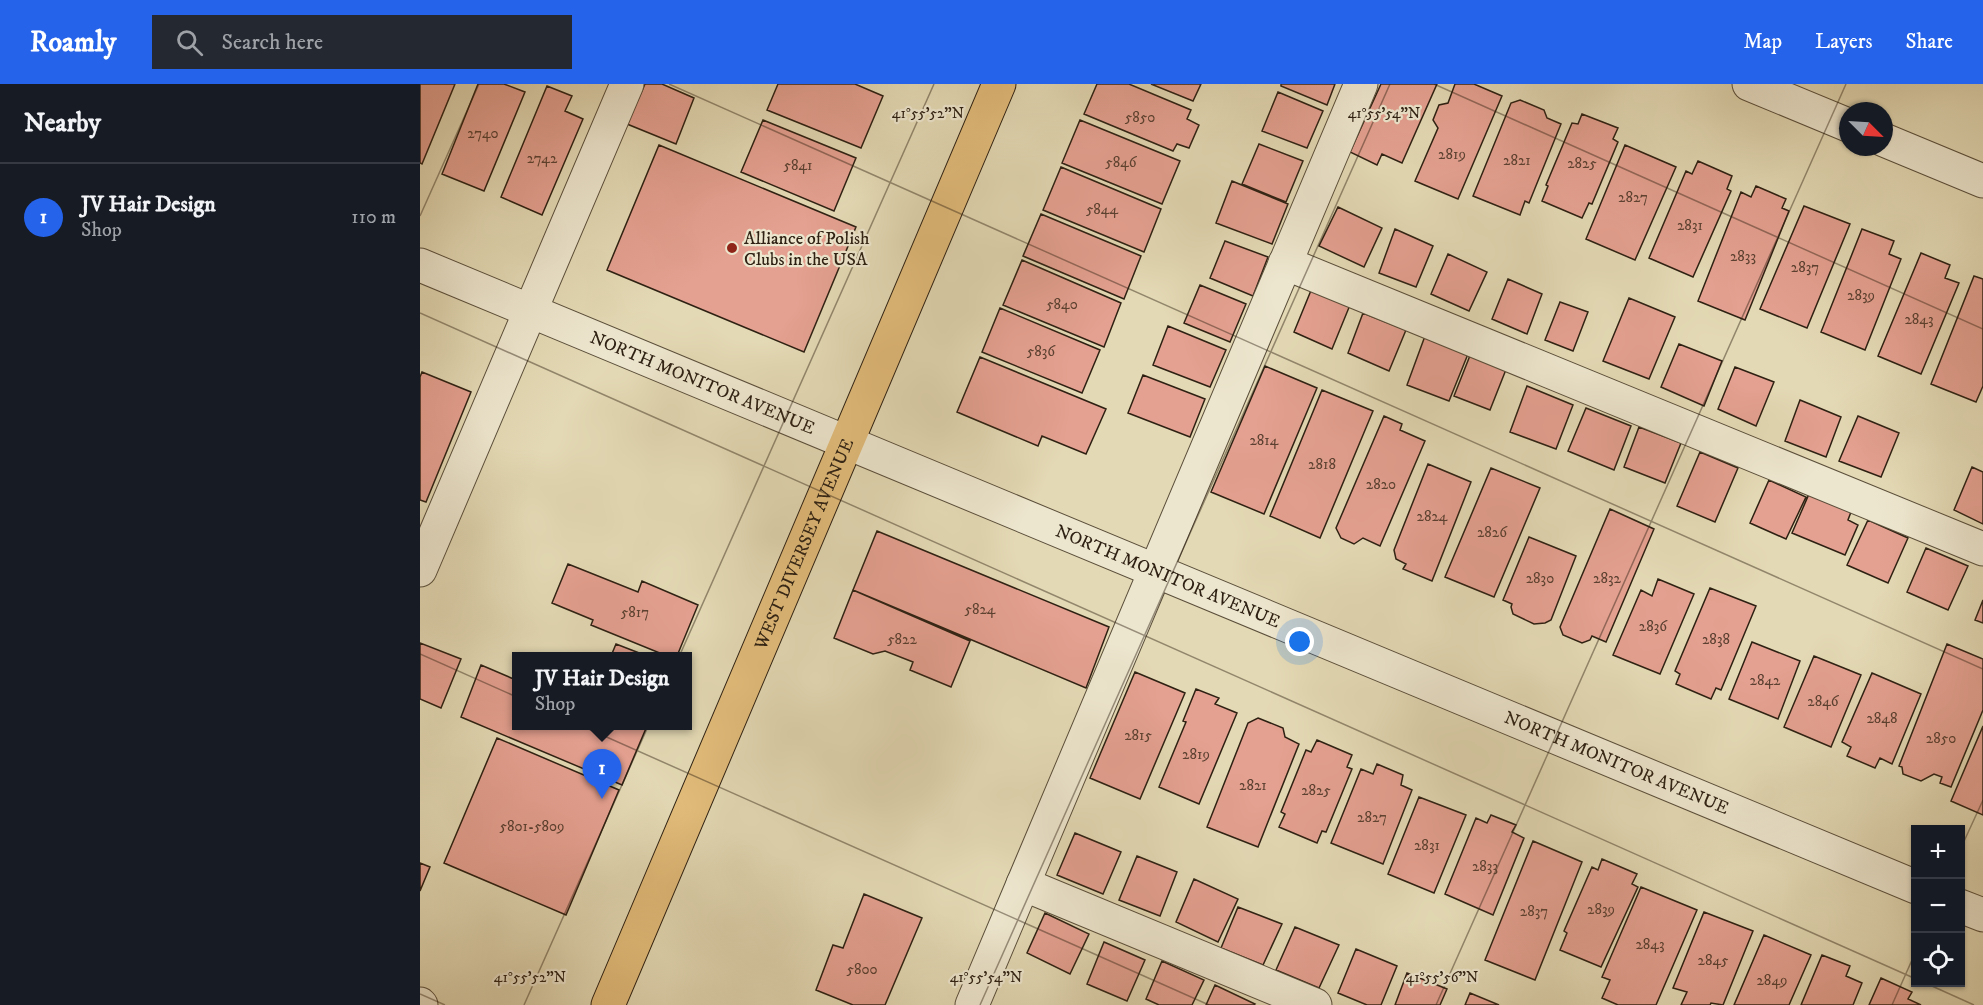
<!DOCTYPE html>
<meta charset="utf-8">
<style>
:root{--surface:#171b24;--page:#242831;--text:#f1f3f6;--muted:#9ea1a6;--line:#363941;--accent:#2563eb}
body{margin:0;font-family:"IM FELL DW Pica",serif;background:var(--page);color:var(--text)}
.controls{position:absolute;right:18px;bottom:18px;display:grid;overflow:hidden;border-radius:0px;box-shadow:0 2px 4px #0004}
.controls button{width:54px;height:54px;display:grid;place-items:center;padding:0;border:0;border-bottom:2px solid var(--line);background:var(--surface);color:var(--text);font:30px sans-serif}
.compass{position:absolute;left:1419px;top:18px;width:54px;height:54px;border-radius:50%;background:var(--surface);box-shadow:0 2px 4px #0004;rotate:114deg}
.you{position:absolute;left:880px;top:558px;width:21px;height:21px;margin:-15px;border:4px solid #fff;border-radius:50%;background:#1a73e8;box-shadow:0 0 0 9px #1a73e833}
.badge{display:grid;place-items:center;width:39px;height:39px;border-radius:50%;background:var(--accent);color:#fff;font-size:20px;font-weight:700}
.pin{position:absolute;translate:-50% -50px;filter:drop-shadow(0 2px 3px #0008)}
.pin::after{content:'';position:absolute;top:32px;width:21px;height:18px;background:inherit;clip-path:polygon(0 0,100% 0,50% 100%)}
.popup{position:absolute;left:92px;top:568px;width:180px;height:78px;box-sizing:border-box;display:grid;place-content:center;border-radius:0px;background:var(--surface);filter:drop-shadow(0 2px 4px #0005);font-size:20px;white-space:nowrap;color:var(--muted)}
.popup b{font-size:22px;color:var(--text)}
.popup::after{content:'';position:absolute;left:50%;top:100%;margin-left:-12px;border:12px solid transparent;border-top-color:var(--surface)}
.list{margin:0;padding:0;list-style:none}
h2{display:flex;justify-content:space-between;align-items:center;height:78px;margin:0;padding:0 24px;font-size:26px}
h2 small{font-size:20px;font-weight:400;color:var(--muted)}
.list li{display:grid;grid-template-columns:39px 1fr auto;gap:18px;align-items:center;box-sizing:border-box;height:108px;padding:0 24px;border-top:2px solid var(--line)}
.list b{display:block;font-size:22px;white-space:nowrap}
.list p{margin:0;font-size:20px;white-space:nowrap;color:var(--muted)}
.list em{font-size:20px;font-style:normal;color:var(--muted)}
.icon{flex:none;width:33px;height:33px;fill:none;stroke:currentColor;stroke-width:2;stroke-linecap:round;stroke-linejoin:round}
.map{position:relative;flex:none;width:1563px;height:921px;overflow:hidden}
header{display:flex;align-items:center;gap:36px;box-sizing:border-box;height:84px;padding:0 30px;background:var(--accent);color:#fff}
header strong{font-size:28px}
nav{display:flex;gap:33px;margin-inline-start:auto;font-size:21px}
.search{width:420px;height:54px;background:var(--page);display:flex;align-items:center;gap:15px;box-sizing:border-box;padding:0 21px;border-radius:0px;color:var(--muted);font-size:22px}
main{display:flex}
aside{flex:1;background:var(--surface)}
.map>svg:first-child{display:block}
</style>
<header>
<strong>Roamly</strong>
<div class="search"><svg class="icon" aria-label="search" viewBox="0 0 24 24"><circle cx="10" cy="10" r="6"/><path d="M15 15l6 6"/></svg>Search here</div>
<nav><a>Map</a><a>Layers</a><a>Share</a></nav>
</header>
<main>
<aside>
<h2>Nearby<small></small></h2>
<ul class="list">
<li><span class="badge">1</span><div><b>JV Hair Design</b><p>Shop</p></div><em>110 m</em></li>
</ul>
</aside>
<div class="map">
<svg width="1563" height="921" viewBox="0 0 1563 921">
<rect width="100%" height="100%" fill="#e3d9b4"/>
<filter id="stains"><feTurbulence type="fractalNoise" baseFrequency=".00333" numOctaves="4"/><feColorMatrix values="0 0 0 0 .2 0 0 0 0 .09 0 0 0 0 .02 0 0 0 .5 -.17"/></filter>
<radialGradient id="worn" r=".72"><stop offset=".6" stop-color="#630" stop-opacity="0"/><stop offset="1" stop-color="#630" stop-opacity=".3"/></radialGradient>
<path fill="#e4a090" stroke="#2e2113" stroke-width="1.5" d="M0,0H35L2,80L0,79Z
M58,0H84L105,8L64,107L22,90Z
M225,0H242L274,14L256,60L207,40Z
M358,0H435L463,12L441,64L347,26Z
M677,0H709L771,26L767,35L779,41L769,64L757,60L753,67L664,30Z
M731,0H781L773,17Z
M861,0H915L907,21L861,2Z
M961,0H1017L982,79L962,70L957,81L930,68Z
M1035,0H1054L1082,12L1038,115L995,97L1018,44L1013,36L1019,21L1028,19Z
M127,2L152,12L145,27L163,35L122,131L81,113Z
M858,8L903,27L887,64L842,47Z
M1100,16L1124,26L1127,34L1141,40L1109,119L1105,117L1100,131L1053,112L1091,19Z
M1162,30L1198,44L1193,55L1198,58L1172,120L1169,119L1162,134L1122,117L1128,102L1126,101L1152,39L1158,40Z
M343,36L436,74L414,127L321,88Z
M660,36L760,77L742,120L642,79Z
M839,60L883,77L866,118L822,100Z
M239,61L436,143L384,268L187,186Z
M1205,61L1256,83L1215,176L1166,155Z
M1278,77L1312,92L1307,105L1311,107L1273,193L1229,174L1266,87L1272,90Z
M641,83L741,125L724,168L623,126Z
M812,97L868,120L852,160L796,139Z
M1336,102L1366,115L1362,124L1369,127L1325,236L1278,217L1321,108L1331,113Z
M1384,122L1430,140L1387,244L1340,225Z
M918,123L962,144L944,183L899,162Z
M621,130L721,172L704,215L603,172Z
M975,145L1013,162L996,203L959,189Z
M1442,145L1474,157L1469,170L1481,175L1445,266L1401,248Z
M805,157L848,173L833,212L790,194Z
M1501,169L1530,181L1525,194L1539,199L1501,290L1458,272Z
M1028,170L1067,188L1049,227L1011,210Z
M602,176L701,219L684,263L583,221Z
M1554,192L1563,195V302L1556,318L1511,300Z
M1088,195L1122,210L1107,250L1072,235Z
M780,201L826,220L810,258L764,239Z
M892,204L930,221L912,265L874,248Z
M1209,214L1255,233L1229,295L1183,277Z
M1140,218L1168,228L1153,267L1125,256Z
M580,224L680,266L662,309L562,268Z
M943,229L986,246L969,287L928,269Z
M748,242L806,266L790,303L733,281Z
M1005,252L1048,270L1029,317L987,301Z
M1259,260L1302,277L1284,322L1241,303Z
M1051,269L1087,283L1070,326L1034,312Z
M560,273L686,325L666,370L622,352L618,362L537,328Z
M845,282L897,304L844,430L791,408Z
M1315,283L1354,298L1336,342L1298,325Z
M2,288L51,308L6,418L0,416V293Z
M723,291L785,315L770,353L708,329Z
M1107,302L1153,321L1136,365L1090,348Z
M902,306L953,327L900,454L850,432Z
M1380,316L1421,333L1406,373L1365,357Z
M1166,324L1211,342L1194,386L1148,367Z
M964,332L982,340L980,346L1005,357L960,462L943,454L934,460L921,454L916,444Z
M1438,332L1479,349L1461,393L1419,377Z
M1219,343L1261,359L1245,399L1204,383Z
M1280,368L1318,384L1295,438L1257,422Z
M1008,380L1051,398L1012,497L983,485L986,480L976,475L974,466Z
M1552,383L1563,388V440L1534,426Z
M1071,384L1120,404L1074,513L1025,493Z
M1349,396L1386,413L1366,455L1330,439Z
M1389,410L1431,428L1428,436L1438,441L1425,471L1372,449Z
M1190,425L1234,445L1186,558L1172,552L1170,556L1162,559L1143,551L1140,543Z
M1448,436L1488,454L1468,499L1427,481Z
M457,447L689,543L666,604L433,506Z
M1109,453L1156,472L1131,536L1125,539L1114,540L1093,530L1091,523L1092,520L1083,516Z
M1506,464L1548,482L1528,526L1487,508Z
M148,480L218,508L222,497L278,521L257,572H247L171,541L173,536L132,519Z
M1238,495L1274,510L1240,590L1193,571L1221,506L1232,512Z
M1290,504L1336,522L1301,606L1296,604L1291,615L1256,600L1260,590L1255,587Z
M433,506L550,557L531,603L490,586L493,578L465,567L453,570L414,554Z
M1563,516V539L1555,536Z
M1332,558L1380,577L1358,635L1309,615Z
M0,559L41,575L21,624L0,615Z
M196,560L227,572H191Z
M1527,560L1563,575V626L1531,703L1520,699L1522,693L1514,690L1501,697L1483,690L1482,683L1479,682Z
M1394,572L1441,591L1411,663L1364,643Z
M61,581L96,596V642H227L202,701L41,633Z
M715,588L765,609L720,715L670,694Z
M1452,589L1501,610L1472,680L1460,674L1455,684L1427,672L1431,663L1422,658Z
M776,605L799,614L795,620L817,629L779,720L739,703L766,638L763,637Z
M838,634L863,644L865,653L879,660L838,763L787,743L828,639Z
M1563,642V731L1531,717Z
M77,654L199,706L146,831L24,779Z
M897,656L932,671L927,683L932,685L906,748L902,747L897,759L859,743L865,730L861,728L886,666L891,668Z
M957,680L983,691L981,701L992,706L963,780L911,759L941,685L953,690Z
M999,713L1046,731L1014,809L968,790Z
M1071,731L1096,741L1092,748L1104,754L1073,831L1025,810L1056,734L1067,739Z
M655,749L701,768L683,810L637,791Z
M1113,757L1162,778L1115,896L1065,876Z
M717,772L757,788L740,832L699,816Z
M1182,775L1217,790L1212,800L1218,803L1181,883L1140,866L1147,849L1144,847L1172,783L1178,786Z
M0,779L10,783L0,807Z
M774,795L818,815L798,858L756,838Z
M1221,803L1277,826L1236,921H1198L1182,914L1190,896L1182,893Z
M444,810L502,834L465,921H433L396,906L413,861L423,864Z
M818,823L862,840L843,881L801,864Z
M1284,828L1333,847L1303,921L1291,919L1290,921H1261L1267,908L1253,904Z
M625,829L669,850L650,890L607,869Z
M875,843L919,861L899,904L856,886Z
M1344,851L1391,871L1369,921H1314Z
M684,858L725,876L707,917L667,900Z
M936,865L977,882L961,921H947L918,909Z
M1402,871L1430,882L1426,892L1442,899L1433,921H1381Z
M742,877L784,896L772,921H739L726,915Z
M987,889L1027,905L1020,921H975Z
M1461,894L1492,908L1488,915L1501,921H1449Z
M795,901L835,920L834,921H786Z
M1050,909L1079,921H1045Z"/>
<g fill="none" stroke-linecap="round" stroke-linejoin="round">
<defs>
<g id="minor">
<path d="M1329,0L1428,41"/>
<path d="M1464,56L1563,97"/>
<path d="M865,179L1563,465"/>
<path id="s1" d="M0,181L1496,803"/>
<path d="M0,486L207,0"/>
<path d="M603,800L895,921"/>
<path d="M1540,822L1563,831"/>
<path d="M0,920L1,921"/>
<path d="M552,921L941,0"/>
</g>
<g id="major">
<path id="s2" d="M188,921L579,0"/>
</g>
</defs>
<use href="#minor" stroke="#5b4f3b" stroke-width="35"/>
<use href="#major" stroke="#2e2113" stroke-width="35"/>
<use href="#minor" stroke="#ede6ce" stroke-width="33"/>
<use href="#major" stroke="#e2bc7a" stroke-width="33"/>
</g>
<path fill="none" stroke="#2e2113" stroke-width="1.5" stroke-opacity="0.45" d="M249,0L1563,585M1014,0L1563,245M0,132L59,0M0,229L1496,895M0,570L789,921M1540,766L1563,716M1503,898L1554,921M0,910L25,921M104,921L514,0M560,921L970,0M1016,921L1426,0M1472,921L1496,867"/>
<circle fill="#8f2418" stroke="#ede6ce" stroke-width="2" cx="312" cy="164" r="6"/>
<g text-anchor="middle" stroke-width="4.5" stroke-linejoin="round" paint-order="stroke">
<g font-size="15" fill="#5c4132">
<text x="720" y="38">5850</text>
<text x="63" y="54">2740</text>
<text x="1032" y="75">2819</text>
<text x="122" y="79">2742</text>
<text x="1097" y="81">2821</text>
<text x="701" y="83">5846</text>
<text x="1162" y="84">2825</text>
<text x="378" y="86">5841</text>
<text x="1213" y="118">2827</text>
<text x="682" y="130">5844</text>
<text x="1270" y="146">2831</text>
<text x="1323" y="177">2833</text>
<text x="1385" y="188">2837</text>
<text x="1441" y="216">2839</text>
<text x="642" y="225">5840</text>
<text x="1499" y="240">2843</text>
<text x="621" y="272">5836</text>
<text x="844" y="361">2814</text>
<text x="902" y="385">2818</text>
<text x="961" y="405">2820</text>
<text x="1012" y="437">2824</text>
<text x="1072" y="453">2826</text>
<text x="1120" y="499">2830</text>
<text x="1187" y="499">2832</text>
<text x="560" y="530">5824</text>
<text x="215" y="533">5817</text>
<text x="1233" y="547">2836</text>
<text x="482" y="560">5822</text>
<text x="1296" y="560">2838</text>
<text x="1345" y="601">2842</text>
<text x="1403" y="622">2846</text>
<text x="1462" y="639">2848</text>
<text x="718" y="656">2815</text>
<text x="1521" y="659">2850</text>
<text x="776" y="675">2819</text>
<text x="833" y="706">2821</text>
<text x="896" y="711">2825</text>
<text x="952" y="738">2827</text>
<text x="112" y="747">5801-5809</text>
<text x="1007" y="766">2831</text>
<text x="1065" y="787">2833</text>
<text x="1181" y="830">2839</text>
<text x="1114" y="832">2837</text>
<text x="1230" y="865">2843</text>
<text x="1293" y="881">2845</text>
<text x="442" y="890">5800</text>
<text x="1352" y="901">2849</text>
</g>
<g font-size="18" fill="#2e2113" stroke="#ede6ce" text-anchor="start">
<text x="324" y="160">Alliance of Polish<tspan x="324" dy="21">Clubs in the USA</tspan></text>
</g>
<g font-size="18" fill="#2e2113" stroke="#ede6ce">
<text dy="6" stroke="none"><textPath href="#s1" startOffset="306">NORTH MONITOR AVENUE</textPath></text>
<text dy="6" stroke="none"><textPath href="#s2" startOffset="501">WEST DIVERSEY AVENUE</textPath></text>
<text dy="6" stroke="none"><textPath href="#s1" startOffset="810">NORTH MONITOR AVENUE</textPath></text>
<text dy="6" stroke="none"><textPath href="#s1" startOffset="1296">NORTH MONITOR AVENUE</textPath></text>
</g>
</g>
<g font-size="15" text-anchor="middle" fill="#2e2113" stroke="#ede6ce" stroke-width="4.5" stroke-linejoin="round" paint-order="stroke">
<text x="508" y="34">41°55'52"N</text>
<text x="964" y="34">41°55'54"N</text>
<text x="110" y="898">41°55'52"N</text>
<text x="566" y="898">41°55'54"N</text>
<text x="1022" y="898">41°55'56"N</text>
</g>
<rect width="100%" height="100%" filter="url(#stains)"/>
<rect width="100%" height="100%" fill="url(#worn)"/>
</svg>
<div class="controls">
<button>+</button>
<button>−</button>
<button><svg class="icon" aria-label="locate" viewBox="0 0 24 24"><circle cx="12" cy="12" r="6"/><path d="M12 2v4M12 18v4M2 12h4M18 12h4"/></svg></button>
</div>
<svg class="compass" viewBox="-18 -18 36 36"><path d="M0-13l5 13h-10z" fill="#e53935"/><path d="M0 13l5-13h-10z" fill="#9ea1a6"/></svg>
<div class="you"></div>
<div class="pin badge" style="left:182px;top:715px">1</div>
<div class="popup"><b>JV Hair Design</b>Shop</div>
</div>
</main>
